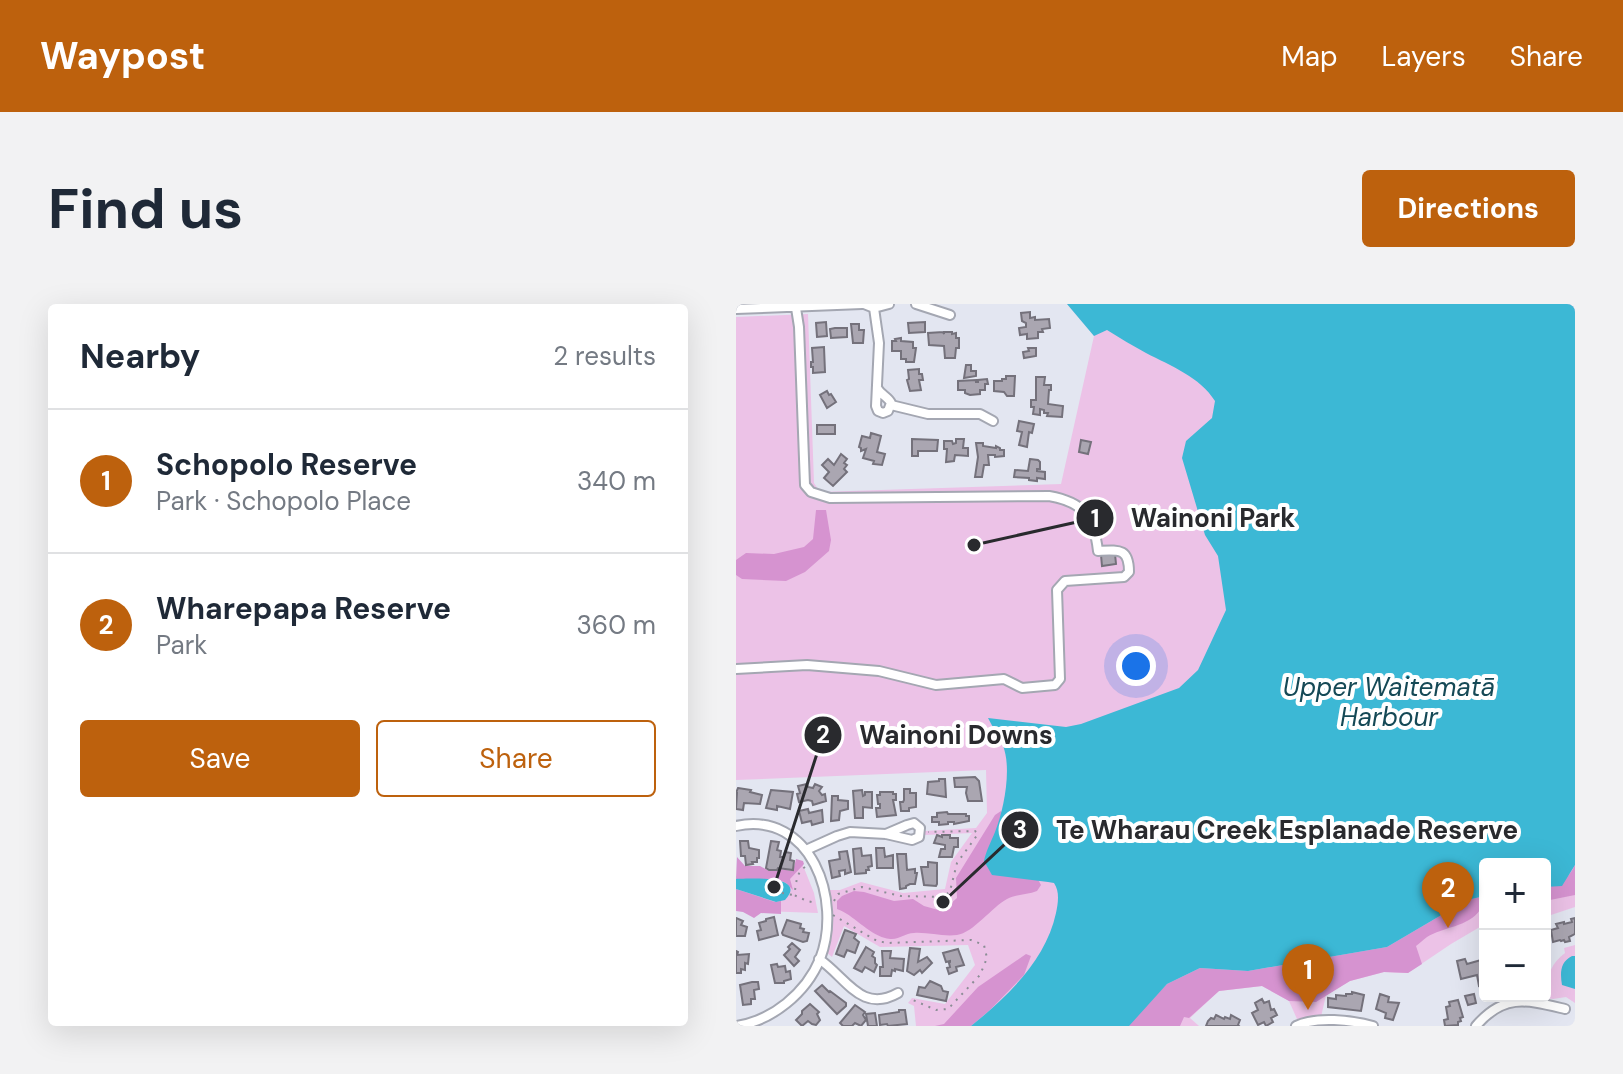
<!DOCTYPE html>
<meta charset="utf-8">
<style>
:root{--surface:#fff;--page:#f2f2f3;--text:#1f2937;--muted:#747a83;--line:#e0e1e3;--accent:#bd610d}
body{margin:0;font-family:"DM Sans",sans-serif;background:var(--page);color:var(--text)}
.controls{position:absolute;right:24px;bottom:24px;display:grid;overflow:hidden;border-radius:8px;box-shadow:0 8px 32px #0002}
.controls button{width:72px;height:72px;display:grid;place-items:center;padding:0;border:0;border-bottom:2px solid var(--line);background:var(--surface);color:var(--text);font:40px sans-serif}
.you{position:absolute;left:400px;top:362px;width:28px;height:28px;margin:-20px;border:6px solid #fff;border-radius:50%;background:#1a73e8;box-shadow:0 0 0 12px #1a73e833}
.badge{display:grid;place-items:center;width:52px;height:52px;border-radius:50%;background:var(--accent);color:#fff;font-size:26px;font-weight:700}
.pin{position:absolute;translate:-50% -66px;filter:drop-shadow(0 2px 4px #0008)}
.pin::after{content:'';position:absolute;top:42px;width:28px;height:24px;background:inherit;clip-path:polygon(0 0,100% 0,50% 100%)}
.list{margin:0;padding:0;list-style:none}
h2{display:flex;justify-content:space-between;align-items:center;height:104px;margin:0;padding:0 32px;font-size:34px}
h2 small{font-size:26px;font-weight:400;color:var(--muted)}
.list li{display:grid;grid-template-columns:52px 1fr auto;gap:24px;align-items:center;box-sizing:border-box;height:144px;padding:0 32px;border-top:2px solid var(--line)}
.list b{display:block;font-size:30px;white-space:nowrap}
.list p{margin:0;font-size:26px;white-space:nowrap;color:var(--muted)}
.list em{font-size:26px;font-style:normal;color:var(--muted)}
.actions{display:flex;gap:16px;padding:24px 32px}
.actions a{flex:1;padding:18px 0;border:2px solid var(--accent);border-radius:8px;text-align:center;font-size:28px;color:var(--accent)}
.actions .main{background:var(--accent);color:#fff}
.map{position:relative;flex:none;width:839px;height:722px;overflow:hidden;border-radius:8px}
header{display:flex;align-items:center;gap:48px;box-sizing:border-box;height:112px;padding:0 40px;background:var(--accent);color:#fff}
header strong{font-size:38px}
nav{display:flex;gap:44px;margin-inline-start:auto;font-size:28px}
.intro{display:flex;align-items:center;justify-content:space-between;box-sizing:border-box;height:192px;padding:0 48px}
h1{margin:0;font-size:56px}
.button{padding:20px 36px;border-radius:8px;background:var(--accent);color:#fff;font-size:28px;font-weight:700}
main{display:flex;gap:48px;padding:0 48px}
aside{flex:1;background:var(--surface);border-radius:8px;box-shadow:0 8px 32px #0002}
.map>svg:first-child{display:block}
</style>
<header>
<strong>Waypost</strong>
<nav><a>Map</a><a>Layers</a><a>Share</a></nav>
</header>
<div class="intro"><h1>Find us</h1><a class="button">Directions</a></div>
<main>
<aside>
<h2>Nearby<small>2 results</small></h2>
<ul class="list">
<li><span class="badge">1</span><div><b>Schopolo Reserve</b><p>Park · Schopolo Place</p></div><em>340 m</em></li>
<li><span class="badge">2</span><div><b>Wharepapa Reserve</b><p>Park</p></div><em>360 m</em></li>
</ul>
<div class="actions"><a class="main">Save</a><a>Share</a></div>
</aside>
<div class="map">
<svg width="839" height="722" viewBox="0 0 839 722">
<rect width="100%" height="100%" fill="#e3e6f1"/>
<path fill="#ecc2e7" d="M331,0H839V603L809,613V560H749V620L715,640L672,669L648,668L614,677L590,691L585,713L561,715L553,697L526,682L483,687L454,714L463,722H180L178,702L172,699L176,694L209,700L239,661L232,641L144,643L108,622L96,653L90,648L94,621L92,590L94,586H104L125,578L167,589L209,585L215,558L236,529L188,531L189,527L240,524L251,509L250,466L0,476V13L72,10L78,179L84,188L325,180L358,32Z
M66,559L78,589L82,609L0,606V572L51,574Z
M839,641V699L830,693L817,695L811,694C809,676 814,660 829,649L828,644Z"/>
<path fill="#d693d0" d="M80,206H90L95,236L93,247L69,268L50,277L6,275L0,271V256L10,249L38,250L68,243L77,235Z
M265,507L305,581L301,587C291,591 280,590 271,595C256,603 237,629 221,631C207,633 192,628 178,629C167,629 163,638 149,634C131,629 118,611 101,605V597L106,592L118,587L128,588L158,597L177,595L188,602L206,607L221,594L220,574L259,511Z
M1,553L9,562H24L33,567H41L43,565L57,567L60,555L67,557L68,560L54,575L57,586L50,579L43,576L0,575Z
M839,561V591L809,597V583C824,583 833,573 839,561Z
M0,585L39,598L45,597V610L25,609L18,614L7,608L0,607Z
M749,592V605L744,606C732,623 707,623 691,633C687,636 684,639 680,642L686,660L672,669L648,668L614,677L580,698L553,697L526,682L483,687L453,714L448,713L444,722H391L431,680L464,664L512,667L651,643L731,596Z
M290,650L295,652L288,671L254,706L235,722H199L208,720L242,683Z"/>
<path fill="#3cb8d5" d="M331,0H839V561L826,582L809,583V560H749V592L731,596L651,643L512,667L464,664L431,680L393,722H235C271,693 310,656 320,609C322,599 324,588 318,579L312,578L256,571L248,557C250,547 255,538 259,528C268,506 276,464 267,442C263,433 257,424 252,414L330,423L345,420L443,384L462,366L490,306L482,252L469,231L446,154L450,137L476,114L479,97C464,73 435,62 410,49C397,42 384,34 371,26L358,32Z
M0,575C12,575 73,570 49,596L40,598L0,585Z
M836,652H839V685L826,681C824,669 824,658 836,652Z"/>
<path fill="#aaa6b1" stroke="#74717b" stroke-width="2" d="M294,8V14L299,13V16L313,15L314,24L306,25L307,28H302V34L291,35V30L284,31L283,24L290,23V19L286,17L285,9Z
M90,18L91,32L81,33L80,19Z
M189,18V28L173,29L172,19Z
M115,20H123V26H128L127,39H117Z
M99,24H111V33L95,34L94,25Z
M207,28L208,30V28H216V30L220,29V34H223V44H220L219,54H209L208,42L193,41L192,29Z
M165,34V37L177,38V44H180L178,58H170V55H165V47H156V37H160L159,35Z
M88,43L89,68L77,69V63H75V58H77L76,44Z
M292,44H300V52L288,54L287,48L293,47Z
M230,61H235V67H240V72L228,74Z
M183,65V70H186L187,76H183L185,86L174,87L171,76L173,75L172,66Z
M270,72H279L278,92H271L268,88L258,87V77H266V75H270Z
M300,73H309L308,81H315V86H313L312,100L327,102L326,113L311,112L312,109H308V106L304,105V111L297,110L298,103H295V96H300Z
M251,75L252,80H249V86H244V90L234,91L229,89V86H222V77L240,76V78H242V76Z
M91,87L93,91L95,90L100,98L91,104L84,91Z
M283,117L298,120L296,129L293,128L291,143L283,141L286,128L281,127Z
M81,121H99V130H81Z
M135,129L145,132L141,148L149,150L146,161L137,160L138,157L127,154L130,145L125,147V144L123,143L126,132L134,134Z
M176,135L202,136L201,147H182V152H176Z
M220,135H228L227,144H232V152L219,151L218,157L210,158L211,145H208V137H216L217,140L220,139Z
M345,136L355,138L352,150L343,148Z
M240,139H247V142L260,144V142L264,144V146H268V152L259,153V151H252L253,161H248L246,173H239L242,153Z
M105,150L111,155L108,159L111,161L108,165L111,168L97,182L88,174L93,168L86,161L92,155L98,161Z
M294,155L302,156L304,158V165H301V167L309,168V175L301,174V177L293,176V174L278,173L279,166L292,167Z
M379,250L380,260L366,262L365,251Z
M239,473L243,477L246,497H232L230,489L231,483H219L218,474Z
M203,475H209L210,493L191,490L192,478L203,477Z
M71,480L72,483L77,484L79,480L86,483L83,487L86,491L89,490L90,497L77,501L76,497L72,496L63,498L61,490L64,489L62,482Z
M2,484L15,486L14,488L26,491L24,500L8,499L7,506L0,505L1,489H0Z
M168,485H174V489H180V503L173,504V507H165L164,498H167L168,496Z
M35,486L57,488L54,505L41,502V506L30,504Z
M126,486L127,492L129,491V488H136V504L127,503V514H119L117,487Z
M144,488H157V490H160V496H157L160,511L141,513L140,504H144V500H142L141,491H144Z
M96,492H102V496L112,497V505L104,507L103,516L95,517Z
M72,505L73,509L86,506L87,518L76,521L75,517L66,519L63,507Z
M211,508L212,510H230V512H233V517L218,520V518H212V520L203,521V518H196V513H201V509Z
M201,531L206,533V531H214V534H222V543H218L216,553H203L205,545H209V541L198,539Z
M4,537H12L13,544L23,546V554H21V558H16L17,560L10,561L9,552H5Z
M35,537L43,538L41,546L45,547L44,553H48L49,548L55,549L54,556L58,557L57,566L42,564L41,566H33L30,564Z
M125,544L126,552L135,551L136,562L132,563L133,566H130V569L119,570L117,545Z
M140,544H148L149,553L157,551V564H141Z
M111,547L115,568L109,570V566L103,567L104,572L96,574L93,557L104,555L103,548Z
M161,550H170L171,566L179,565V569H181L179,580H174L170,582V584L164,585Z
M192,558L201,559V580L200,582L188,581L185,563H192Z
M38,613L42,631L23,636L21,627L25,626L23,619L30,617V615Z
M0,614L7,617L5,621L11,623L9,632H0Z
M839,614V630L833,633L834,637L829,638L828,636L825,637L824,636L817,638L815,626L822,624L820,620L828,618V620L836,618L835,615Z
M51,616L65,620L64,624L68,625L67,628L73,629L71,637L67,638L47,631L46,629Z
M109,626L120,630L118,634L123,638L119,649L111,646L108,653L100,650Z
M56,639L64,646L59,653L63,657L58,662L48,651L54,645L52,643Z
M130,643L138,648L136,652L139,654V659L141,661L138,668L129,663L126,668L118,664Z
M174,644L184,645L182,658L191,653L196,659L186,669L184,666L178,671L171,667Z
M222,645L228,661L220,663L221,667L213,670L211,664L214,663L213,659L214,658V657L210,658L207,649Z
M0,647L2,648L1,651L13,650L12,660L9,659V666L5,665V669H0Z
M146,647H155L154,654L168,655L167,667L159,665V667L156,666L155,672H144V663H147Z
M729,655L731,660L745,656L749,671V681L743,682L741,671L725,675L721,657Z
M41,660L42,663L49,662L50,668L54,667L55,675L48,677V679H39L35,661Z
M194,677L205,682L207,687L212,688L210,697L181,691L183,683L189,684Z
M16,678H22L23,685L18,686L19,695H15V700L7,701L4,681Z
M86,681L93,688L94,687L110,699V702L101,710L79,687Z
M616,688L628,691L625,707L592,703V694L600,695V691L610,692V690H616Z
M644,690L653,693L652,698L663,699L657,716L649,714L650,709L640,705Z
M738,690L740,699L732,701L729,692Z
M526,695L528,699L533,697L535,706L538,705L541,711L535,714L537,718L530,722L528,718L522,721L516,709L522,706L519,699Z
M722,696L727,713L724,714L725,717L722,718V721L709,722L708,716L712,715L710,703L714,702L713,698Z
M74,700L83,708L81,710L84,716L80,721L76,720L72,717L66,722L60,716L66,710V707Z
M119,701L129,708L127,711L130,716L125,722L119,719L116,722H107L104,719Z
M163,706H169L171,720L152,722L151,720L144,721L143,711L163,708Z
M139,709L141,722H132L130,710Z
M480,711L488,715L489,713L494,715L495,711L504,716L502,721L503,722H470L472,717L475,714L478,715Z"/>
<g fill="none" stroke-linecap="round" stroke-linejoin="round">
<defs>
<path id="minor" d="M128,0L138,4L153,0
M180,0L214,11
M138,4L143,39L140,102L142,107L147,109L152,107L155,99C152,93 145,91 141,84
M0,5L126,0
M155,101L192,110H244L257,117
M0,365L71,361L143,367L200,381L268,375L286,384L319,381L324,375L321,286L329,277L388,273L393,268C393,244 383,246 362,247C358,213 348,198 313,192L94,194L75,188L69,181L63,23L60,4
M0,522C75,506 107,596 84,655C70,689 36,717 0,722
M70,546L101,532L114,528L150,530L176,536L183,533L184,524L178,519L171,521L150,530
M83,655C110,673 125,710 162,689
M560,722C581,712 615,716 637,722
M740,722C768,689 791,696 829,705"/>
</defs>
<use href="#minor" stroke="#a4a7b2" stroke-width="12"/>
<path stroke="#8b8d95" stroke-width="2" stroke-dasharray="2 6" stroke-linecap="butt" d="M69,563C59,570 61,579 58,591L71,597L81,599
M46,589L57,591
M98,597L102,590L126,583L165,592L208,593L214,587L221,559L242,530L239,527L192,528
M97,611L141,637L152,639L235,636L248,641L251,654L244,671L212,705L200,706L177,696"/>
<use href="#minor" stroke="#fff" stroke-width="8"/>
</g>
<g text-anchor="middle" stroke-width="8" stroke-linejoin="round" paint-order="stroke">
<g font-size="26" font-style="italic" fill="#154956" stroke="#fff">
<text x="653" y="392">Upper Waitematā<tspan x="653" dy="30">Harbour</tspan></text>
</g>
</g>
<path fill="none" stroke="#292a2e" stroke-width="3" d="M238 241L359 214M38 583L87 431M207 598L284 526"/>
<g fill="#292a2e" stroke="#fff" stroke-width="3">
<circle cx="238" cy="241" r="8"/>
<circle cx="38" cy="583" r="8"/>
<circle cx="207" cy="598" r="8"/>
<circle cx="359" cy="214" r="20"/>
<circle cx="87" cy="431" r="20"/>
<circle cx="284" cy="526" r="20"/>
</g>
<g font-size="24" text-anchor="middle" font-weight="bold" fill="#fff">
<text x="359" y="223">1</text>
<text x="87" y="439">2</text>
<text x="284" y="534">3</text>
</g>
<g font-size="26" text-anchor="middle" font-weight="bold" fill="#292a2e" stroke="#fff" stroke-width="8" stroke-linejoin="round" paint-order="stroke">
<text x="477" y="223">Wainoni Park</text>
<text x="220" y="440">Wainoni Downs</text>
<text x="551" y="535">Te Wharau Creek Esplanade Reserve</text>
</g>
</svg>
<div class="controls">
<button>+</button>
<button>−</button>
</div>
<div class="you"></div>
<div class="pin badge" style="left:572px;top:706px">1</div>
<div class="pin badge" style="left:712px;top:624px">2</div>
</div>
</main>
